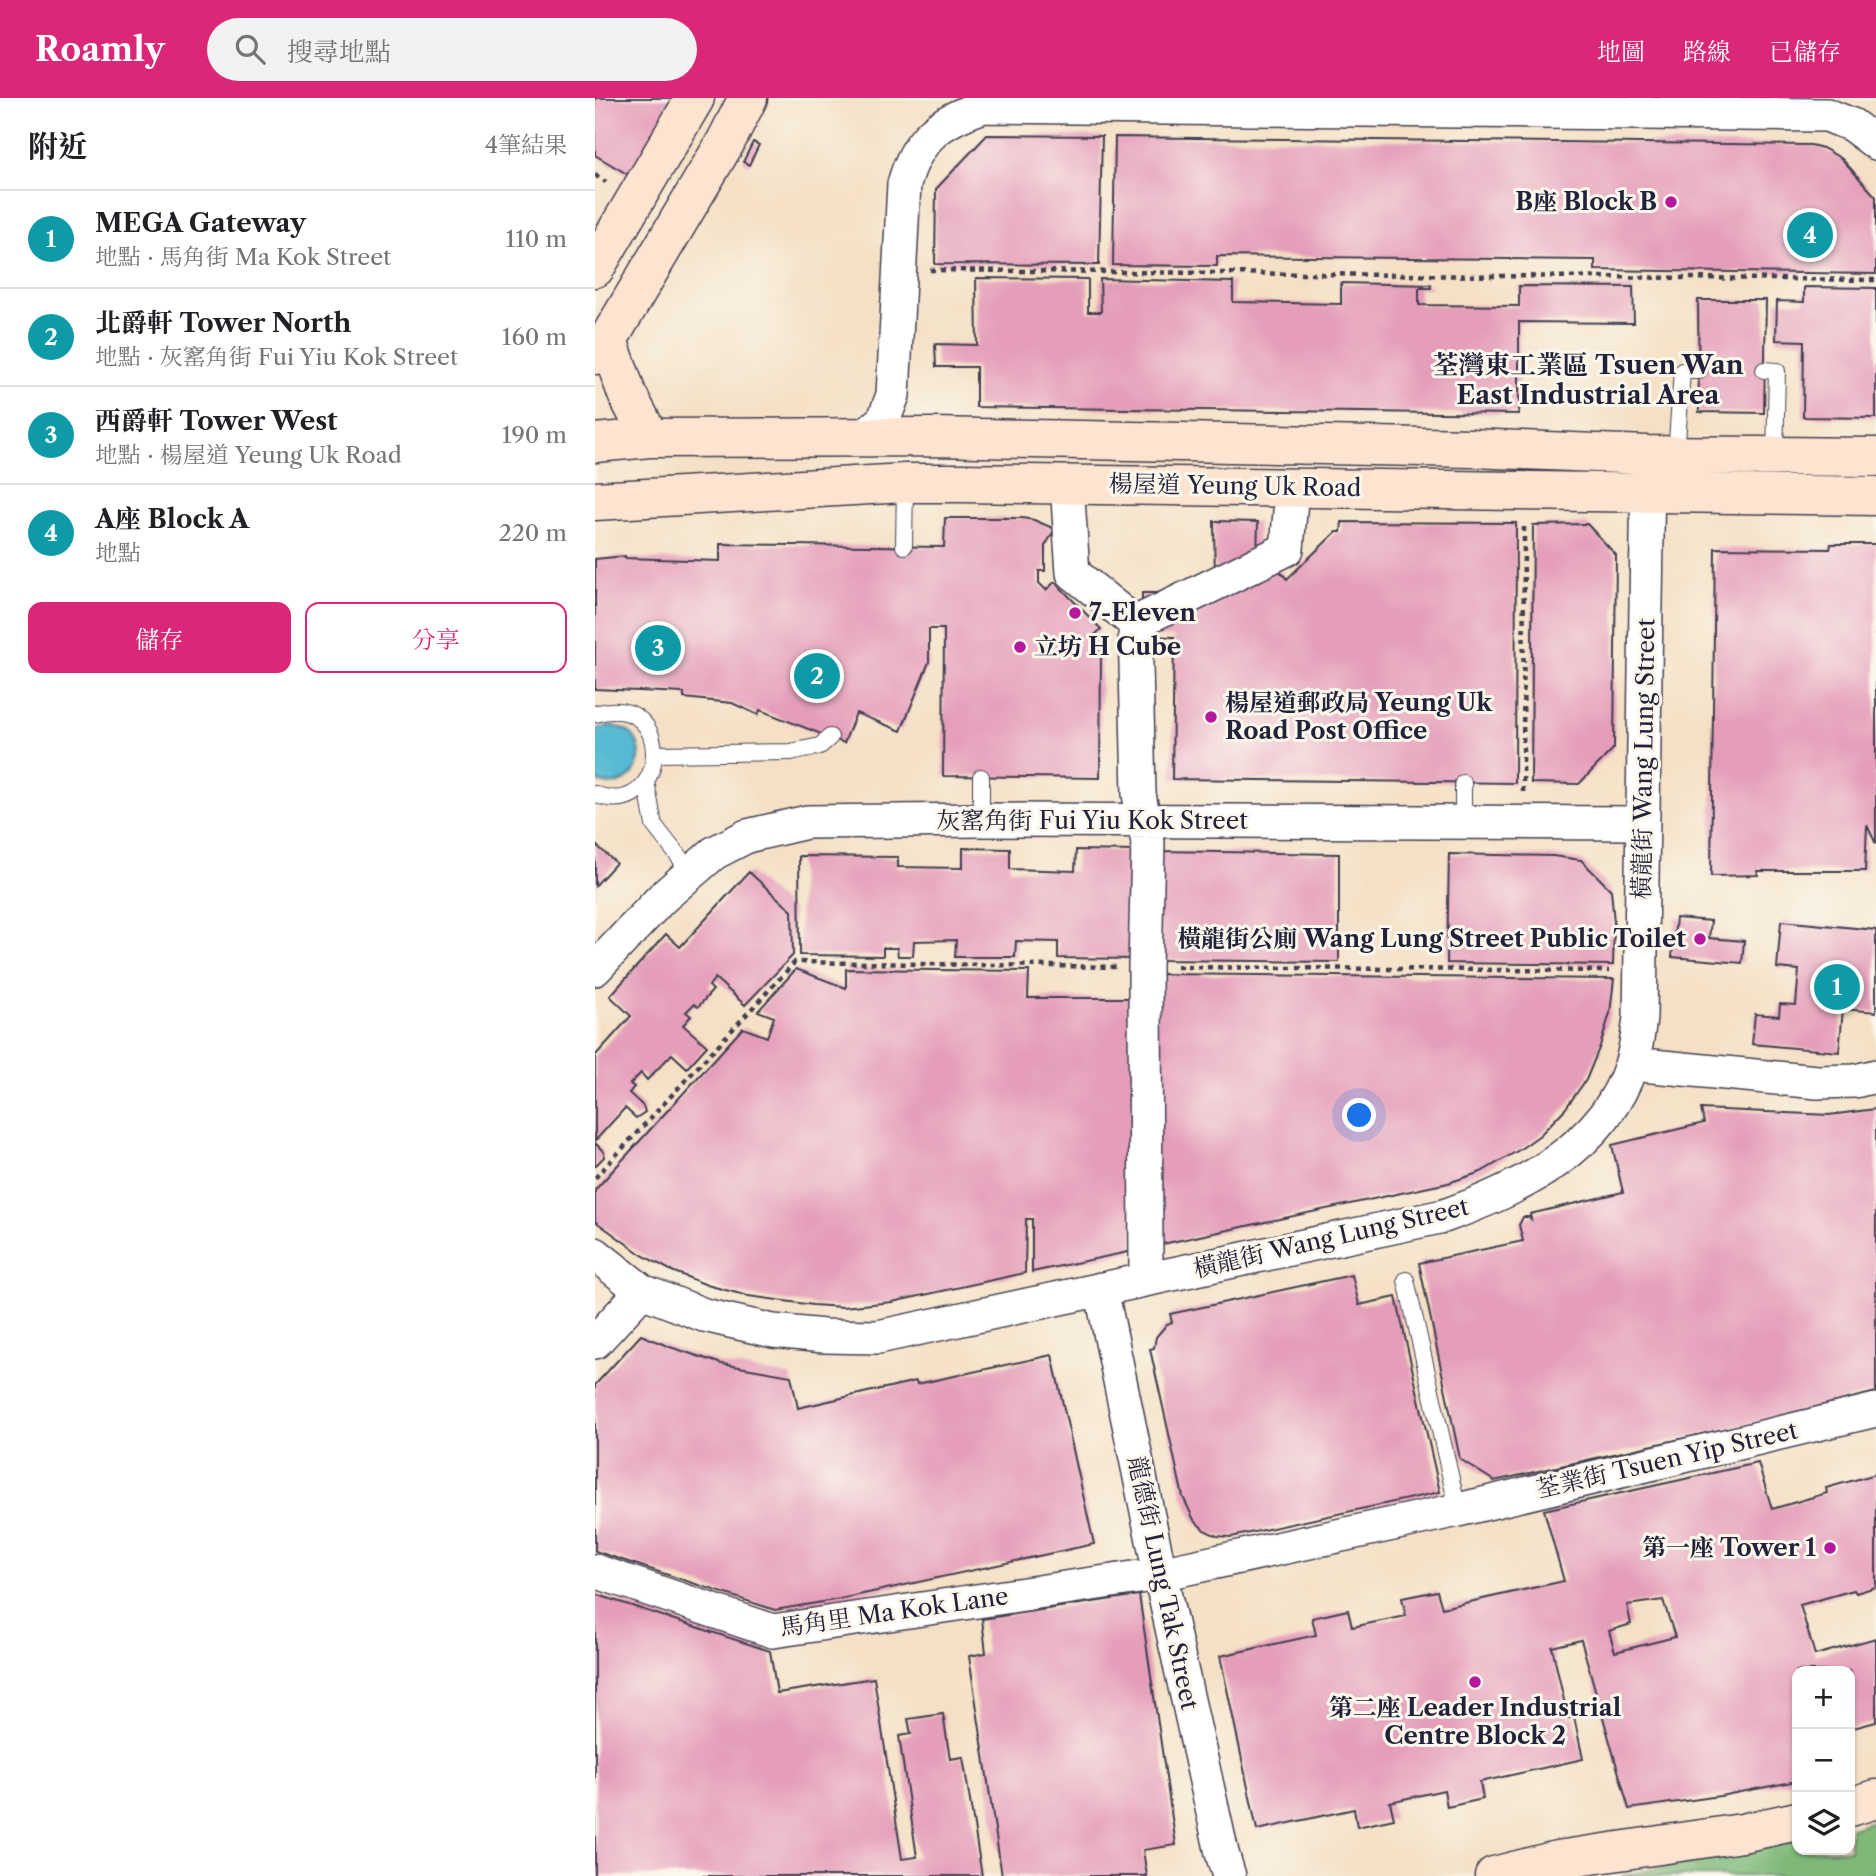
<!DOCTYPE html>
<html lang="zh-TW">
<meta charset="utf-8">
<style>
:root{--surface:#fff;--page:#f2f2f2;--text:#202124;--muted:#757577;--line:#e0e0e0;--accent:#db2777}
body{margin:0;font-family:"Libre Caslon Text","Noto Serif TC",serif;background:var(--page);color:var(--text)}
.controls{position:absolute;right:21px;bottom:21px;display:grid;overflow:hidden;border-radius:14px;box-shadow:0 2px 5px #0004}
.controls button{width:63px;height:63px;display:grid;place-items:center;padding:0;border:0;border-bottom:2px solid var(--line);background:var(--surface);color:var(--text);font:35px sans-serif}
.you{position:absolute;left:765px;top:1018px;width:24px;height:24px;margin:-18px;border:5px solid #fff;border-radius:50%;background:#1a73e8;box-shadow:0 0 0 10px #1a73e833}
.badge{display:grid;place-items:center;width:46px;height:46px;border-radius:50%;background:var(--accent);color:#fff;font-size:23px;font-weight:700}
.pin{position:absolute;translate:-50% -50%;border:4px solid #fff;box-shadow:0 2px 7px #0006}
.list{margin:0;padding:0;list-style:none}
h2{display:flex;justify-content:space-between;align-items:center;height:91px;margin:0;padding:0 28px;font-size:30px}
h2 small{font-size:23px;font-weight:400;color:var(--muted)}
.list li{display:grid;grid-template-columns:46px 1fr auto;gap:21px;align-items:center;box-sizing:border-box;height:98px;padding:0 28px;border-top:2px solid var(--line)}
.list b{display:block;font-size:26px;white-space:nowrap}
.list p{margin:0;font-size:23px;white-space:nowrap;color:var(--muted)}
.list em{font-size:23px;font-style:normal;color:var(--muted)}
.actions{display:flex;gap:14px;padding:21px 28px}
.actions a{flex:1;padding:16px 0;border:2px solid var(--accent);border-radius:14px;text-align:center;font-size:24px;color:var(--accent)}
.actions .main{background:var(--accent);color:#fff}
.icon{flex:none;width:38px;height:38px;fill:none;stroke:currentColor;stroke-width:2;stroke-linecap:round;stroke-linejoin:round}
.map{position:relative;flex:none;width:1281px;height:1778px;overflow:hidden}
header{display:flex;align-items:center;gap:42px;box-sizing:border-box;height:98px;padding:0 35px;background:var(--accent);color:#fff}
header strong{font-size:33px}
nav{display:flex;gap:38px;margin-inline-start:auto;font-size:24px}
.search{width:490px;height:63px;background:var(--page);display:flex;align-items:center;gap:18px;box-sizing:border-box;padding:0 24px;border-radius:38px;color:var(--muted);font-size:26px}
main{display:flex}
aside{flex:1;background:var(--surface)}
.map>svg:first-child{display:block}
</style>
<header>
<strong>Roamly</strong>
<div class="search"><svg class="icon" aria-label="search" viewBox="0 0 24 24"><circle cx="10" cy="10" r="6"/><path d="M15 15l6 6"/></svg>搜尋地點</div>
<nav><a>地圖</a><a>路線</a><a>已儲存</a></nav>
</header>
<main>
<aside>
<h2>附近<small>4筆結果</small></h2>
<ul class="list">
<li><span class="badge" style="background:#0f9aa8">1</span><div><b>MEGA Gateway</b><p>地點 · 馬角街 Ma Kok Street</p></div><em>110 m</em></li>
<li><span class="badge" style="background:#0f9aa8">2</span><div><b>北爵軒 Tower North</b><p>地點 · 灰窰角街 Fui Yiu Kok Street</p></div><em>160 m</em></li>
<li><span class="badge" style="background:#0f9aa8">3</span><div><b>西爵軒 Tower West</b><p>地點 · 楊屋道 Yeung Uk Road</p></div><em>190 m</em></li>
<li><span class="badge" style="background:#0f9aa8">4</span><div><b>A座 Block A</b><p>地點</p></div><em>220 m</em></li>
</ul>
<div class="actions"><a class="main">儲存</a><a>分享</a></div>
</aside>
<div class="map">
<svg width="1281" height="1778" viewBox="0 0 1281 1778">
<rect width="100%" height="100%" fill="#fbf7ec"/>
<filter id="ink" filterUnits="userSpaceOnUse"><feTurbulence type="fractalNoise" baseFrequency=".0143" numOctaves="2"/><feDisplacementMap in="SourceGraphic" scale="14" xChannelSelector="R" yChannelSelector="G"/><feConvolveMatrix kernelMatrix="1 2 1 2 8 2 1 2 1" color-interpolation-filters="sRGB"/></filter>
<filter id="wash" filterUnits="userSpaceOnUse"><feTurbulence type="fractalNoise" baseFrequency=".00686" numOctaves="4" result="noise"/><feDisplacementMap in="SourceGraphic" scale="28" xChannelSelector="R" yChannelSelector="G"/><feGaussianBlur stdDeviation="1.57" result="paint"/><feColorMatrix in="noise" values="0 0 0 0 0 0 0 0 0 0 0 0 0 0 0 0 0 1.4 0 .05"/><feComposite in="paint" operator="in"/></filter>
<g filter="url(#wash)">
<rect width="100%" height="100%" fill="#f4e0c5"/>
<path fill="#7eb978" stroke="#506e5a" stroke-width="2" d="M1281,1722V1775L1273,1778H1026L1202,1743V1752H1255V1730Z"/>
<path fill="#54bad2" stroke="#3b6e86" stroke-width="2" d="M13,628C68,630 43,705 0,682V632Z"/>
<g id="blocks">
<path fill="#e59eba" fill-rule="evenodd" d="M0,0H84L37,79L0,57Z
M392,37L507,38L504,167L340,166L341,91Z
M520,39L1216,47L1228,50L1247,61L1281,99V176L1000,172V162L622,158V168L518,167Z
M158,44L164,47L154,67L148,64Z
M381,180L493,181V214H506L505,181L638,184V204L746,206V185L836,187V190H824V207L924,208V188L1038,189L1039,225L924,224V316L381,309V269H341L340,246L382,247Z
M1209,189L1281,190V320L1208,319L1209,243L1181,242L1182,203L1209,204Z
M1103,202H1171L1169,315L1104,314Z
M350,420H427L439,422L460,431L450,448V473H444V485L451,492L460,484L506,531L497,540L504,547L501,550L506,556L505,680L348,678L349,531H334V564L306,633L261,615L249,645L165,612L163,617L137,605L89,600V595L0,591V461L30,458V460L125,463V446L349,449Z
M619,423L663,424L662,460L682,470L692,481L741,434H746L747,424L921,425L920,685L577,681L579,539L547,538V495H613L620,489Z
M992,426L1021,457L1019,650L984,686L936,685L938,427Z
M1236,446H1281V746L1272,727L1270,773H1162L1163,777L1116,778L1120,450L1235,451Z
M0,746L21,765L0,788Z
M368,750L415,751V771L480,773L481,752L542,753L540,861L463,860V844L421,843L420,859H360L361,842L319,843L318,858H303L302,850H288V858L205,857L204,758L303,759V769L368,770Z
M563,753L744,756V864L561,862Z
M854,756L958,758L986,762L1016,792L1019,824L1018,867L852,865Z
M154,774L197,813L198,857L150,907L120,880L114,888L118,892L103,909L99,906L91,914L96,918L88,927L112,948L92,970L77,956L52,982L46,975L35,986L39,989L34,995L48,1008L50,1014L41,1020L30,1010L0,1043V958L36,918L15,898L71,836L85,849Z
M1081,820L1116,823L1114,840L1149,843L1147,865L1077,859Z
M1186,823L1281,832V914L1248,911L1244,954L1157,946L1160,916L1184,918L1185,906L1201,907L1204,872L1182,870Z
M201,871L251,890V871L434,873L433,900H541L538,1153L437,1174V1121H431L430,1175L297,1204L248,1209L218,1207L153,1198L112,1187L77,1173L47,1157L0,1123V1092L148,930L172,939L179,919L163,913Z
M561,876L1019,881L1015,915L1005,948L991,982L970,1011L945,1037L924,1052L886,1074L853,1085L558,1148Z
M1106,1011L1234,1017L1281,1011V1294L1174,1321L899,1383L865,1361L824,1165L928,1143L924,1127L928,1119H934L936,1121L935,1116L1028,1094L1017,1047L1109,1025Z
M0,1045L9,1054V1059L0,1068Z
M757,1177L764,1207L801,1199L845,1394L636,1439L622,1438L609,1432L599,1422L588,1399L555,1251L559,1250L561,1239L572,1226L577,1224L575,1216Z
M46,1237L75,1249L127,1266L196,1278L203,1310L321,1283L322,1286L457,1257L499,1446L245,1501L180,1512L0,1453V1287Z
M1163,1365L1177,1411L1232,1395L1231,1390L1281,1376V1489L1261,1495L1259,1492L1205,1507L1220,1557L1281,1540V1624L1255,1631V1573H1202V1683L1125,1698L1034,1711L986,1542L957,1549L973,1620L979,1619L988,1661L885,1684L888,1701L852,1709L849,1692L795,1704L799,1721L762,1729L759,1711L662,1732L625,1558L721,1537L717,1520L753,1512L757,1529L811,1518L807,1500L842,1493L847,1510L969,1483L949,1412ZM1068,1502L1080,1539L1020,1554L1014,1533L1036,1526L1032,1507Z
M0,1496L175,1553L182,1595L279,1580L307,1761L322,1759L304,1638L316,1636L313,1621L348,1616L355,1661L368,1659L387,1778H0Z
M544,1497L581,1747L548,1752L552,1778H407L374,1558L391,1555L387,1521Z"/>
</g>
</g>
<g filter="url(#ink)">
<use href="#blocks" fill-opacity="0" stroke="#423e50" stroke-width="2"/>
<g fill="none" stroke-linecap="round" stroke-linejoin="round">
<defs>
<path id="lane" d="M1169,272L1182,273L1180,359
M1081,357L1087,273H1104
M309,448L310,385
M0,616C84,591 73,726 0,696
M61,656L196,654L225,648L235,639
M386,679V722
M51,683L59,727L95,773
M868,724V685
M811,1182L863,1412"/>
<path id="street" d="M267,340L289,321L298,297L309,86C322,39 345,23 389,8L1232,17L1257,27L1281,45
M472,386L478,475L540,525L544,696L553,745L550,869L551,1181
M540,525L692,451L697,389
M0,871L67,800L119,755L152,738L212,724L386,722L1048,725
M1037,966L1222,984L1260,983L1281,978
M0,1156L47,1193L109,1217L178,1233L229,1238L283,1239L849,1118C924,1092 1010,1049 1036,967C1041,952 1043,935 1045,920L1053,369
M506,1191L565,1476L627,1755L634,1778
M0,1244L47,1193
M0,1473L178,1533L565,1476L863,1412L1281,1312"/>
<path id="secondary" d="M0,170L100,0
M13,242L32,296L55,340
M0,257L13,242L130,45L153,0
M0,345L55,340L339,339L876,350L1053,357L1281,359
M0,403L310,385H368L1281,398
M1255,1709L1281,1701
M899,1778L962,1762L1147,1735L1202,1723"/>
</defs>
<use href="#lane" stroke="#423e50" stroke-width="18"/>
<use href="#street" stroke="#423e50" stroke-width="36"/>
<use href="#secondary" stroke="#423e50" stroke-width="41"/>
<path stroke="#423e50" stroke-width="4.5" stroke-dasharray="5 5" stroke-linecap="butt" d="M0,77L11,84
M335,172L1281,182
M928,694L929,426
M582,869L1014,873
M0,1080L200,864L521,869"/>
<use href="#lane" stroke="#fff" stroke-width="16"/>
<use href="#street" stroke="#fff" stroke-width="33"/>
<use href="#secondary" stroke="#fde4d1" stroke-width="38"/>
</g>
</g>
<g fill="#b5179e" stroke="#fbf7ec" stroke-width="2.5">
<circle cx="1076" cy="104" r="7"/>
<circle cx="480" cy="515" r="7"/>
<circle cx="425" cy="549" r="7"/>
<circle cx="616" cy="619" r="7"/>
<circle cx="1105" cy="841" r="7"/>
<circle cx="1235" cy="1450" r="7"/>
<circle cx="880" cy="1584" r="7"/>
</g>
<g text-anchor="middle" stroke-width="6" stroke-linejoin="round" paint-order="stroke">
<g font-size="24" font-weight="bold" fill="#22223b" stroke="#fbf7ec" text-anchor="end">
<text x="1062" y="112">B座 Block B</text>
<text x="494" y="523" text-anchor="start">7-Eleven</text>
<text x="439" y="557" text-anchor="start">立坊 H Cube</text>
<text x="630" y="613" text-anchor="start">楊屋道郵政局 Yeung Uk<tspan x="630" dy="28">Road Post Office</tspan></text>
<text x="1091" y="849">橫龍街公廁 Wang Lung Street Public Toilet</text>
<text x="1221" y="1458">第一座 Tower 1</text>
<text x="880" y="1618" text-anchor="middle">第二座 Leader Industrial<tspan x="880" dy="28">Centre Block 2</tspan></text>
</g>
<g font-size="24" fill="#22223b" stroke="#fbf7ec">
<text transform="translate(640 388) rotate(1)" y="8">楊屋道 Yeung Uk Road</text>
<text transform="translate(1049 661) rotate(-89)" y="8">橫龍街 Wang Lung Street</text>
<text x="497" y="731">灰窰角街 Fui Yiu Kok Street</text>
<text transform="translate(736 1140) rotate(-13)" y="8">橫龍街 Wang Lung Street</text>
<text transform="translate(1072 1362) rotate(-13)" y="8">荃業街 Tsuen Yip Street</text>
<text transform="translate(568 1485) rotate(78)" y="8">龍德街 Lung Tak Street</text>
<text transform="translate(299 1514) rotate(-8)" y="8">馬角里 Ma Kok Lane</text>
</g>
<g font-size="26" font-weight="bold" fill="#22223b" stroke="#fbf7ec">
<text x="993" y="276">荃灣東工業區 Tsuen Wan<tspan x="993" dy="30">East Industrial Area</tspan></text>
</g>
</g>
</svg>
<div class="controls">
<button>+</button>
<button>−</button>
<button><svg class="icon" aria-label="layers" viewBox="0 0 24 24"><path d="M12 4l9 5-9 5-9-5zM3 14l9 5 9-5"/></svg></button>
</div>
<div class="you"></div>
<div class="pin badge" style="left:1242px;top:889px;background:#0f9aa8">1</div>
<div class="pin badge" style="left:222px;top:578px;background:#0f9aa8">2</div>
<div class="pin badge" style="left:63px;top:550px;background:#0f9aa8">3</div>
<div class="pin badge" style="left:1215px;top:137px;background:#0f9aa8">4</div>
</div>
</main>
